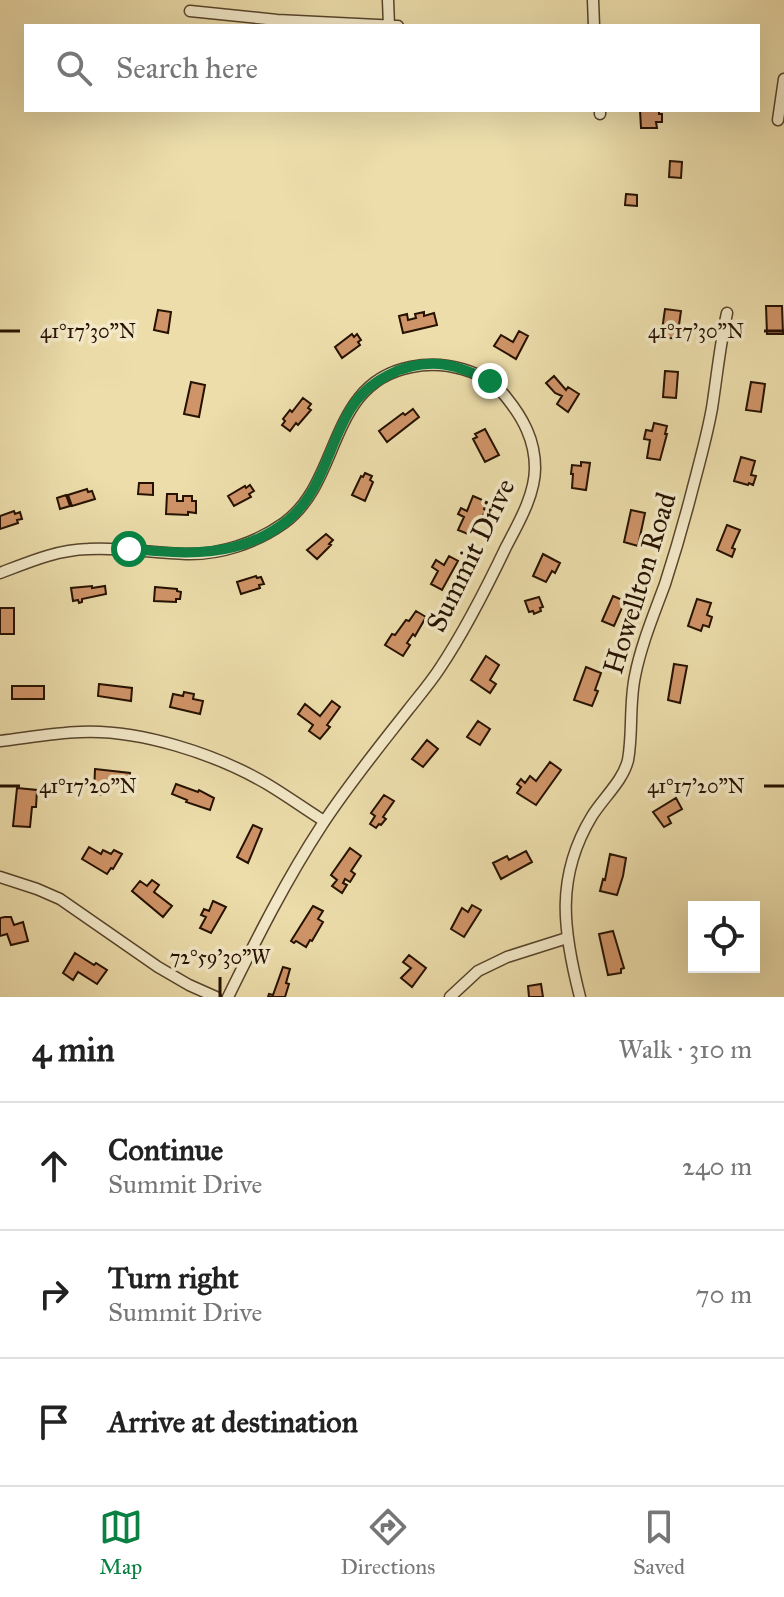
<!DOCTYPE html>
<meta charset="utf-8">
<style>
:root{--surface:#fff;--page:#f2f2f2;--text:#222;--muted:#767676;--line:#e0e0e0;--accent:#0b8043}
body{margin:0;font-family:"IM FELL Great Primer",serif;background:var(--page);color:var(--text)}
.controls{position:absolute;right:24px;bottom:24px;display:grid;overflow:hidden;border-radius:0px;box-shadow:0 8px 32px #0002}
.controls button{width:72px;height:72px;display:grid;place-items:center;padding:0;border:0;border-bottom:2px solid var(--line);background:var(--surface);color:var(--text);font:40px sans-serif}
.stop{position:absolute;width:24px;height:24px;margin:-18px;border:6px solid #0b8043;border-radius:50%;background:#fff}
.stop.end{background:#0b8043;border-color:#fff;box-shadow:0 2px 8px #0008}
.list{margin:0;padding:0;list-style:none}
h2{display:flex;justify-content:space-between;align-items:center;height:104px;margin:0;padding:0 32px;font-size:34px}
h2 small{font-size:26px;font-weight:400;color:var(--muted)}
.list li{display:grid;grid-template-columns:52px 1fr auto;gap:24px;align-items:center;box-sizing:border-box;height:128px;padding:0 32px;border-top:2px solid var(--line)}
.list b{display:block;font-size:30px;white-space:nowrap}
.list p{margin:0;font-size:26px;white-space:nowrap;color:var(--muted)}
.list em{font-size:26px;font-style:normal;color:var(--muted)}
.icon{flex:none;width:44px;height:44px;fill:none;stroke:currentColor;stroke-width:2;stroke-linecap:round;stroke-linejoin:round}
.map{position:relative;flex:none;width:784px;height:997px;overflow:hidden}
.search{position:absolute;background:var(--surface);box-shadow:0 8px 32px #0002;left:24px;right:24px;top:24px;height:88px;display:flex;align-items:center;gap:20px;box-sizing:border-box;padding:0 28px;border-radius:0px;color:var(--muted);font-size:30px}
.sheet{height:488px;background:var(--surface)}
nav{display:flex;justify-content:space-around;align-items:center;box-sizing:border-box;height:112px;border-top:2px solid var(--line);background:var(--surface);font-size:22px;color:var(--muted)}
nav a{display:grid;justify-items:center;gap:4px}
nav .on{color:var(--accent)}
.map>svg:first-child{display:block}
</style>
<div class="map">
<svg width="784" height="997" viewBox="0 0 784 997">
<rect width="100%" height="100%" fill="#ecddab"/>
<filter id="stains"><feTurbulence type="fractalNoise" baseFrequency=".0025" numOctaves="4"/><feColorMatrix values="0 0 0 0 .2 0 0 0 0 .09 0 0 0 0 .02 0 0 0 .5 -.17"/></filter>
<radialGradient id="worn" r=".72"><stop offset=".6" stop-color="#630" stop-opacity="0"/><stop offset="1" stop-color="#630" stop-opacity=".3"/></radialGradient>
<path fill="#cf9468" stroke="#251100" stroke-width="2" d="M640,110H659V114H662V122H656L657,128H641Z
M670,161L682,162L681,178L669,177Z
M626,194L637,195V206L625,205Z
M766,306H782L783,334H767Z
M665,309L681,311L677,339L661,337Z
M158,310L171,312L168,333L154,330Z
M424,312V316L434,313L437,325L403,333L399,316L407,314L408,320L416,318L415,314Z
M519,331L528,336L516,359L494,346L501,335L513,342Z
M352,334L354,337L357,334L361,340L358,342L360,345L342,358L335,347Z
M665,371L678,372L676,398L663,397Z
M554,376L566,390L568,387L579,394L568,412L557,404L562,396L555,393L546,383Z
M191,382L205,385L199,417L184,414Z
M751,382L765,384L761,412L746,410Z
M303,398L311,404L308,408L311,410L298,425L296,423L290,431L282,425L285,421L283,419L290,410L292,412Z
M413,409L419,417L387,442L379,431L403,413L405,415Z
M654,423L667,426L665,434H667L660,460L647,458L650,440L644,439L646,430L652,431Z
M485,429L499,455L485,462L473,439L477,437L475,434Z
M741,457L755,461L751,475L756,476L753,485L749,483L748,485L734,481Z
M581,462L590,463L586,490L572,488L573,474H571L572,465L581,466Z
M365,473L372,476L370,480L373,482L365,501L352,495L361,476L363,477Z
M139,483H153V495L138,494Z
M250,485L254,491L249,494L251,497L234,506L228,496L245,486L246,488Z
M87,489L88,492L92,491L95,499L72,506L68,495Z
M167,494H177V501H183V496H192V501H196V513L188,512V515L166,514Z
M66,495L70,506L60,509L57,498Z
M473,496L487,502L484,509L486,510L478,523L474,521L468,534L458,530L464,517L458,514L461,508L467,511Z
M631,510L645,513L638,546L624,542Z
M14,511L15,514L20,512L22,519L17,520L18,523L0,529V516Z
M727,525L740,530L732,548L735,549L732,557L717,550Z
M326,534L333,540L329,544L331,545L317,559L307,550Z
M543,554L560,563L555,573L552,571L546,582L533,576Z
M449,556L458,561L442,590L431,584L438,571L432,567L436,560L444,565Z
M256,576L257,578L261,577L264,584L259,585L260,588L241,594L237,582Z
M92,586V588L105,586L106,594L82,599V602L79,603L78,600L73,601L71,588Z
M155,587L177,589V591L181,592L180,599H176V602L154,601Z
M613,596L625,601L614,626L602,621Z
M539,597L543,607L540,608L541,611L534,614L533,611L529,612L525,601Z
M697,599L711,603L707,615L712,617L709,627L703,625L701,631L688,626Z
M0,608H14V634H0Z
M416,611L426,617L415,636L413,634L407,643L410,645L403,656L385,645L392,634L395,635L406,620L409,621Z
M486,656L499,665L490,680L496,684L490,693L471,680Z
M674,664L687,666L680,703L668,700Z
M586,667L601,673L595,690L598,691L592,706L574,700Z
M99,684L132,688L131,701L98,696Z
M12,686H44V699H12Z
M184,692L194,694L193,699L203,701L200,714L170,707L173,694L183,696Z
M332,701L340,707L327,725L330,727L320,739L309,731L313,725L298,714L305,704L320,716Z
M478,721L490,729L480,745L467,737Z
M427,740L438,749L423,767L412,759Z
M550,762L561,770L536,805L517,793L521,787L517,784L521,779L525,783L530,776L536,781Z
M95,769L130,773L129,787L106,785V795L94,794Z
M176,784L198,792L199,790L214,798L210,810L186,802L187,800L172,794Z
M17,788L37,790L36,807H32L30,827L13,826Z
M384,795L394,801L383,817L386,819L381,825L379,824L376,828L370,824L375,816L371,813Z
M676,798L682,809L668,817L671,823L664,827L653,812Z
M253,825L262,829L248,863L237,857Z
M89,847L101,854L103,850L111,854L114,850L122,854L113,869L111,868L107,874L82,859Z
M350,848L361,856L351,871L355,874L350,882L345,879L343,883L347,885L342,893L332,886L337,880L331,875Z
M526,851L532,862L501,879L493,863L507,856L509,860Z
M610,854L626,858L623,876L617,895L600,891L603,879L605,880Z
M152,880L159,885L154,892L172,906L163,917L132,891L140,881L147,886Z
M213,901L226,907L211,933L200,928L206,917L201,915L204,909L209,911Z
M472,905L481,910L464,937L451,929L462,908L468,912Z
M313,906L323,911L318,919L323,922L312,941L310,940L306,947L296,941L294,943L291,941Z
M5,917H11L14,925L23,922L28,941L11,945L7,934L0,936V918Z
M613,931L624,968L621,969V973L608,975L599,934Z
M75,953L94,965L96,963L107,970L97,984L78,972L73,980L63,973Z
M409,955L426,968L412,987L401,978L411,968L403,962Z
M283,967L290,969L286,983L289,984L285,997H268L269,994L273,995Z
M541,984L543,997H529L528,986Z"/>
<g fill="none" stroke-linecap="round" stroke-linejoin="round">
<defs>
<path id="minor" d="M388,0L389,26
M593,0L594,26
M190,11L277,20L398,26
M600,110V114
M778,120L784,79
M0,573C29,562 56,550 88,549C121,547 153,553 186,554C220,555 256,543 284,523C342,481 327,383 411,367C444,360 485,370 506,397C523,418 535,440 535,468C535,495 518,524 506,547C486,589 466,629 440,668C431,682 419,696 408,710C379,747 348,785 322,825C286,880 257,938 228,997
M0,741C26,738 53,733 80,732C139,729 216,754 267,784C287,796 305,809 324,821
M0,877L37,889L60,899L158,967L189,985L216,997
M450,997L478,971L507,957L567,938
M580,997C563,931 555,877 592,816C603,798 623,781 628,760C633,733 629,704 635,676C641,645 654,614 665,584C675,553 684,522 692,491C699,464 707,436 712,408C717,376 720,344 727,313"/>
</defs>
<use href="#minor" stroke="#57442b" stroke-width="13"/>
<use href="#minor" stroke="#f3e9c8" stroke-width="10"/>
</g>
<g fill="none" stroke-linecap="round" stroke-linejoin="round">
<path stroke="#0b8043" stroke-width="10" d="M129,549C186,554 239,559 287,521C322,493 328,446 350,410C367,381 404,362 438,364C456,365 474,373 490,381"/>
</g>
<path fill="none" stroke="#251100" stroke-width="3" d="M0,331H20M764,331H784M0,786H20M764,786H784M220,977V997"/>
<g text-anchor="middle" stroke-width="7" stroke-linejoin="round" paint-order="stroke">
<g font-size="28" fill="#251100" stroke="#f3e9c8">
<text transform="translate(470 555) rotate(-64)" y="10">Summit Drive</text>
<text transform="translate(639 583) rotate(-73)" y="10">Howellton Road</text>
</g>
</g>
<g font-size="20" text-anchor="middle" fill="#251100" stroke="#f3e9c8" stroke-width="7" stroke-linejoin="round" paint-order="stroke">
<text x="88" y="338">41°17'30"N</text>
<text x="696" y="338">41°17'30"N</text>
<text x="88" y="793">41°17'20"N</text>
<text x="696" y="793">41°17'20"N</text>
<text x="220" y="964">72°59'30"W</text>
</g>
<rect width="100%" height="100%" filter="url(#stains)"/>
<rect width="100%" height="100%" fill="url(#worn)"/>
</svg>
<div class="controls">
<button><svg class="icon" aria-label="locate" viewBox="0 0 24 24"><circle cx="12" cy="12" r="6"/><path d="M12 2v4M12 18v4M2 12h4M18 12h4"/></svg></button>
</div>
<div class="stop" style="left:129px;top:549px"></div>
<div class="stop end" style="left:490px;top:381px"></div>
<div class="search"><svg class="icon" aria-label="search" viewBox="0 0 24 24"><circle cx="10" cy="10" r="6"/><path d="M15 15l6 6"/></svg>Search here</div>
</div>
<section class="sheet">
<h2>4 min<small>Walk · 310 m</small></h2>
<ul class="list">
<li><svg class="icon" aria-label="ahead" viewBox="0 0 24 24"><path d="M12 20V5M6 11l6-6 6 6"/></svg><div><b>Continue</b><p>Summit Drive</p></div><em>240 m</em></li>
<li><svg class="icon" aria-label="right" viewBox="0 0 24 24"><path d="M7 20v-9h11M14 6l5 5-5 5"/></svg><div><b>Turn right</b><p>Summit Drive</p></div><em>70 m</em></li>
<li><svg class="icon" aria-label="arrive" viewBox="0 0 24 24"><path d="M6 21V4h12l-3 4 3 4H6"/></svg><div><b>Arrive at destination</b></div></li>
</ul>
</section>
<nav>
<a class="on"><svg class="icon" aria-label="map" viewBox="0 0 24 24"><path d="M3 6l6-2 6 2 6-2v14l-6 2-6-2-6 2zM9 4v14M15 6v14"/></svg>Map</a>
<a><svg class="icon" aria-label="directions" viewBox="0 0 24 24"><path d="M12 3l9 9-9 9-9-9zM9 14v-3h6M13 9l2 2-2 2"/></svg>Directions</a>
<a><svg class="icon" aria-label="saved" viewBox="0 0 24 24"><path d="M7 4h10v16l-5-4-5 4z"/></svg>Saved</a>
</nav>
